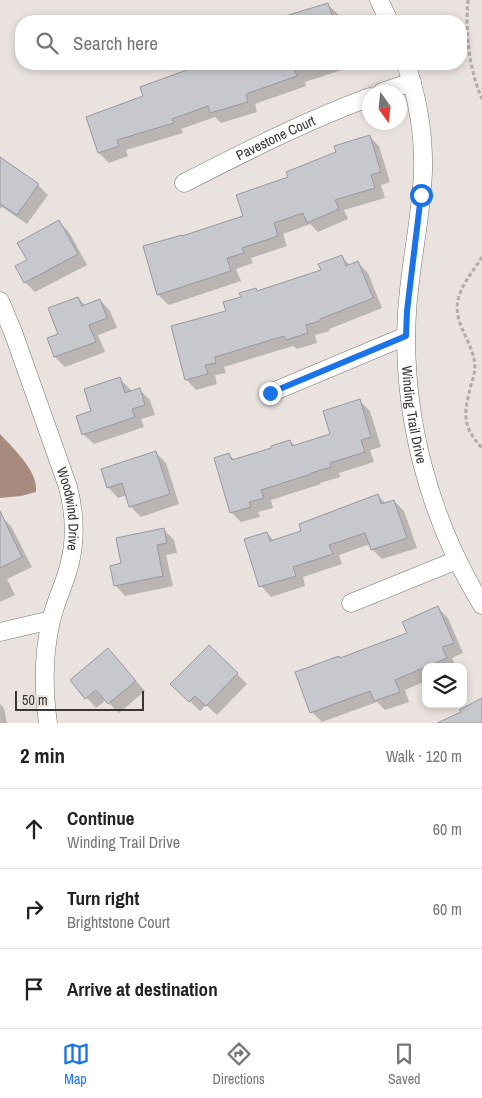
<!DOCTYPE html>
<meta charset="utf-8">
<style>
:root{--surface:#fff;--page:#f2f2f2;--text:#222;--muted:#767676;--line:#e0e0e0;--accent:#1a73e8}
body{margin:0;font-family:"Archivo Narrow",sans-serif;background:var(--page);color:var(--text)}
.controls{position:absolute;right:15px;bottom:15px;display:grid;overflow:hidden;border-radius:10px;box-shadow:0 2px 8px #0003}
.controls button{width:45px;height:45px;display:grid;place-items:center;padding:0;border:0;border-bottom:1px solid var(--line);background:var(--surface);color:var(--text);font:25px sans-serif}
.compass{position:absolute;left:362px;top:85px;width:45px;height:45px;border-radius:50%;background:var(--surface);box-shadow:0 2px 8px #0003;rotate:165deg}
.scale{position:absolute;left:15px;bottom:12px;width:129px;box-sizing:border-box;padding-left:5px;border:2px solid #383534;border-top:0;font-size:14px;line-height:18px;white-space:nowrap;color:#383534;-webkit-text-stroke:4px #e9e2df;paint-order:stroke}
.stop{position:absolute;width:15px;height:15px;margin:-11px;border:4px solid #1a73e8;border-radius:50%;background:#fff}
.stop.end{background:#1a73e8;border-color:#fff;box-shadow:0 1px 5px #0008}
.list{margin:0;padding:0;list-style:none}
h2{display:flex;justify-content:space-between;align-items:center;height:65px;margin:0;padding:0 20px;font-size:21px}
h2 small{font-size:16px;font-weight:400;color:var(--muted)}
.list li{display:grid;grid-template-columns:32px 1fr auto;gap:15px;align-items:center;box-sizing:border-box;height:80px;padding:0 20px;border-top:1px solid var(--line)}
.list b{display:block;font-size:19px;white-space:nowrap}
.list p{margin:0;font-size:16px;white-space:nowrap;color:var(--muted)}
.list em{font-size:16px;font-style:normal;color:var(--muted)}
.icon{flex:none;width:28px;height:28px;fill:none;stroke:currentColor;stroke-width:2;stroke-linecap:round;stroke-linejoin:round}
.map{position:relative;flex:none;width:482px;height:723px;overflow:hidden}
.search{position:absolute;background:var(--surface);box-shadow:0 2px 8px #0003;left:15px;right:15px;top:15px;height:55px;display:flex;align-items:center;gap:12px;box-sizing:border-box;padding:0 18px;border-radius:20px;color:var(--muted);font-size:19px}
.sheet{height:305px;background:var(--surface)}
nav{display:flex;justify-content:space-around;align-items:center;box-sizing:border-box;height:70px;border-top:1px solid var(--line);background:var(--surface);font-size:14px;color:var(--muted)}
nav a{display:grid;justify-items:center;gap:2px}
nav .on{color:var(--accent)}
.map>svg:first-child{display:block}
</style>
<div class="map">
<svg width="482" height="723" viewBox="0 0 482 723">
<rect width="100%" height="100%" fill="#e9e2df"/>
<path fill="#a88b7e" d="M0,434C13,448 39,472 36,492L21,496L0,498Z"/>
<path fill="#0003" d="M327,4L338,14L340,21H296L294,15Z
M202,64H222L225,67L236,64H339L342,70L305,82L306,86L255,104L257,112L221,123L215,117L181,129L183,133L126,150L128,156L109,163L99,153L144,97L197,68L196,66Z
M369,136L379,146L390,182L381,185L385,198L344,210L348,219L318,232L310,224L283,234L287,246L251,258L253,263L236,269L241,281L169,305L158,295L145,246L182,237L245,217L289,177Z
M0,159L38,185L48,195L27,224L2,207L0,209Z
M59,222L69,232L87,265L35,292L25,282L28,260Z
M341,256L351,266L358,263L368,273L382,308L329,329L330,331L315,335L317,343L297,349L293,346L224,367L226,373L215,375L217,384L196,390L186,379L227,312L242,298L255,289L258,292L322,271Z
M78,298L86,306L100,300L110,311L117,328L98,335L105,352L65,367L55,357L49,339L59,335Z
M120,379L130,389L131,392L139,389L150,400L155,415L141,419L144,427L94,444L83,434L93,412Z
M360,401L370,411L381,447L370,450L374,462L339,473L340,477L320,483L321,484L271,500L273,508L258,512L260,517L241,522L231,512L229,455L235,460L273,449L290,441L295,446L332,435Z
M156,453L166,463L179,504L141,517L130,506L127,495L118,498L108,487Z
M378,495L386,504L394,501L404,511L417,548L382,559L372,549L370,544L339,555L342,564L303,577L305,586L271,597L261,586L267,533L274,541L303,532Z
M0,516H1L11,526L32,567L7,579L15,595L0,602Z
M164,530L174,540L177,553L166,555L173,586L125,596L115,585L123,564Z
M438,608L448,618L463,653L452,658L456,667H426V681L405,690L409,702L385,710L377,702L322,722L312,712L341,659L409,634Z
M209,646L247,684L217,715L206,705L200,711L172,684Z
M108,649L145,691L119,713L106,700L96,708L71,680Z
M0,704L4,708L7,723H0Z"/>
<path fill="#c6c8ce" stroke="#98999f" d="M328,3L334,21H280L279,18Z
M194,64H219L220,67L232,64H292L297,76L246,94L248,102L210,113L208,106L172,119L174,123L117,140L119,146L98,153L86,117L143,96L140,87L195,67Z
M370,135L381,172L371,175L375,188L335,200L339,209L307,223L303,213L274,223L278,236L242,248L244,253L227,258L231,271L157,295L143,246L182,235V236L243,216L236,195L288,177L286,172L336,152L334,146Z
M0,157L39,184L17,215L0,204Z
M59,220L78,254L24,283L15,266L27,260L17,243Z
M342,255L346,266L358,261L373,298L320,319V321L306,325L308,333L286,340L284,336L215,357L216,363L205,365L208,374L185,380L171,326L226,311L223,302L241,297L239,293L256,288L257,291L321,270L318,264Z
M78,297L82,306L100,299L107,318L89,325L96,342L54,357L47,338L58,334L48,308Z
M120,377L125,393L140,388L145,405L132,409L135,417L82,435L76,416L91,411L84,389Z
M360,399L371,437L361,440L365,452L330,463L331,467L311,473V474L261,490L264,498L249,502L251,507L230,513L214,458L229,453L232,460L271,448V446L290,440L292,446L330,434L323,411Z
M156,451L170,494L129,507L122,483L107,488L101,469Z
M378,494L381,504L394,500L407,538L371,550L365,533L329,545L333,554L293,567L296,576L259,587L244,539L267,532L270,541L301,531L299,524Z
M0,511L22,557L0,568Z
M164,528L167,543L157,545L163,576L114,586L110,566L121,563L116,538Z
M438,606L454,643L442,647L447,658L395,680L400,692L374,701L370,691L310,713L295,672L339,656L340,658L407,633L402,622Z
M209,645L238,673L206,706L195,696L189,702L170,684Z
M108,648L136,681L108,704L96,690L85,699L70,680Z
M482,698V723H437L461,712L459,710Z"/>
<g fill="none" stroke-linecap="round" stroke-linejoin="round">
<defs>
<g id="minor">
<path d="M379,0L389,21"/>
<path id="s1" d="M406,64C418,99 424,135 423,172C421,219 410,265 407,312C401,413 429,519 482,605"/>
<path d="M382,92L412,82"/>
<path id="s2" d="M184,183C245,152 305,121 370,97"/>
<path id="s3" d="M0,301L13,332L68,487C75,514 76,543 68,570C63,587 55,603 51,621C43,655 43,688 48,723"/>
<path d="M270,393L406,336"/>
<path d="M351,603L457,560"/>
<path d="M0,632L51,620"/>
</g>
</defs>
<use href="#minor" stroke="#7a7371" stroke-width="19"/>
<path stroke="#b1aca9" stroke-width="3" stroke-dasharray="4 2.5" stroke-linecap="butt" d="M468,0C465,32 469,69 482,99
M482,257C474,270 461,285 458,300C453,321 470,339 474,359C476,368 474,376 471,385C464,413 461,425 482,448"/>
<use href="#minor" stroke="#fff" stroke-width="18"/>
</g>
<g fill="none" stroke-linecap="round" stroke-linejoin="round">
<path stroke="#1a73e8" stroke-width="6" d="M270,393L406,336L407,311L421,195"/>
</g>
<g text-anchor="middle" stroke-width="4.5" stroke-linejoin="round" paint-order="stroke">
<g font-size="14" fill="#383534" stroke="#e9e2df">
<text dy="5" stroke="none"><textPath href="#s2" startOffset="102">Pavestone Court</textPath></text>
<text dy="5" stroke="none"><textPath href="#s1" startOffset="354">Winding Trail Drive</textPath></text>
<text dy="5" stroke="none"><textPath href="#s3" startOffset="220">Woodwind Drive</textPath></text>
</g>
</g>
</svg>
<div class="controls">
<button><svg class="icon" aria-label="layers" viewBox="0 0 24 24"><path d="M12 4l9 5-9 5-9-5zM3 14l9 5 9-5"/></svg></button>
</div>
<svg class="compass" viewBox="-18 -18 36 36"><path d="M0-13l5 13h-10z" fill="#e53935"/><path d="M0 13l5-13h-10z" fill="#767676"/></svg>
<div class="scale">50 m</div>
<div class="stop" style="left:421px;top:195px"></div>
<div class="stop end" style="left:270px;top:393px"></div>
<div class="search"><svg class="icon" aria-label="search" viewBox="0 0 24 24"><circle cx="10" cy="10" r="6"/><path d="M15 15l6 6"/></svg>Search here</div>
</div>
<section class="sheet">
<h2>2 min<small>Walk · 120 m</small></h2>
<ul class="list">
<li><svg class="icon" aria-label="ahead" viewBox="0 0 24 24"><path d="M12 20V5M6 11l6-6 6 6"/></svg><div><b>Continue</b><p>Winding Trail Drive</p></div><em>60 m</em></li>
<li><svg class="icon" aria-label="right" viewBox="0 0 24 24"><path d="M7 20v-9h11M14 6l5 5-5 5"/></svg><div><b>Turn right</b><p>Brightstone Court</p></div><em>60 m</em></li>
<li><svg class="icon" aria-label="arrive" viewBox="0 0 24 24"><path d="M6 21V4h12l-3 4 3 4H6"/></svg><div><b>Arrive at destination</b></div></li>
</ul>
</section>
<nav>
<a class="on"><svg class="icon" aria-label="map" viewBox="0 0 24 24"><path d="M3 6l6-2 6 2 6-2v14l-6 2-6-2-6 2zM9 4v14M15 6v14"/></svg>Map</a>
<a><svg class="icon" aria-label="directions" viewBox="0 0 24 24"><path d="M12 3l9 9-9 9-9-9zM9 14v-3h6M13 9l2 2-2 2"/></svg>Directions</a>
<a><svg class="icon" aria-label="saved" viewBox="0 0 24 24"><path d="M7 4h10v16l-5-4-5 4z"/></svg>Saved</a>
</nav>
